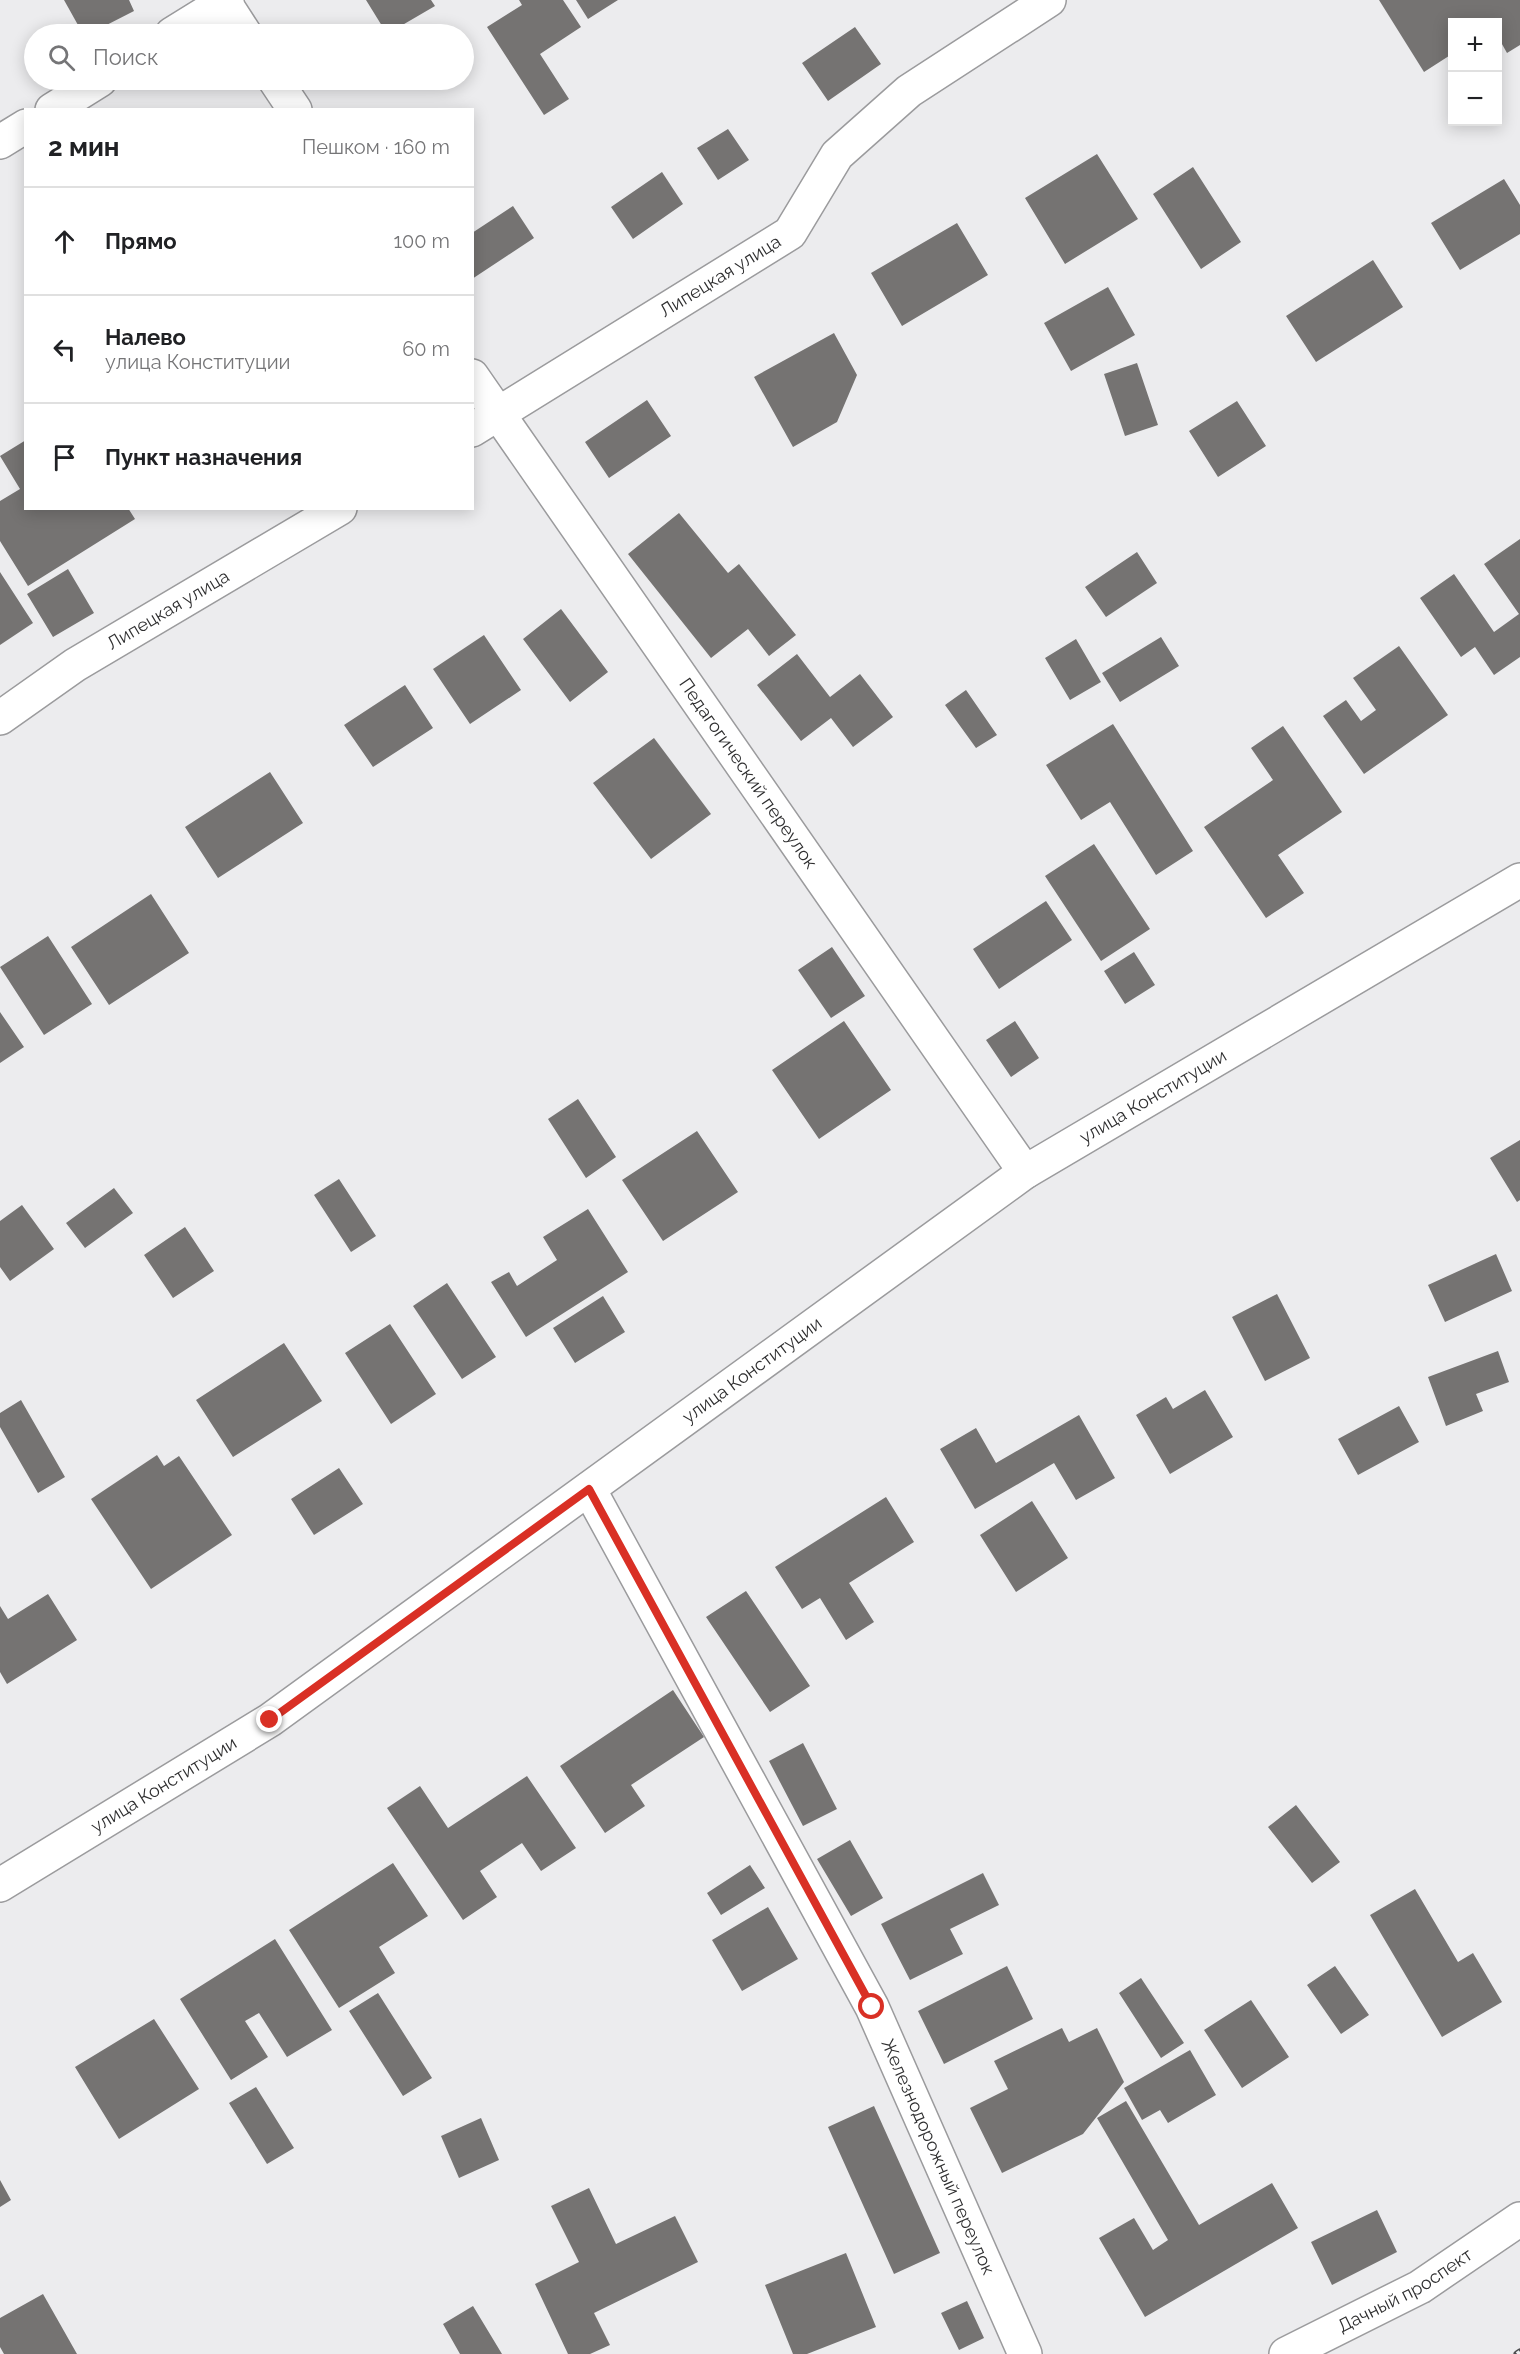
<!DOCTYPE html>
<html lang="ru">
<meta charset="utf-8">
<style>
:root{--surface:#fff;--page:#f6f6f6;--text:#202124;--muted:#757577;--line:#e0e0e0}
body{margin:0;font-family:Raleway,sans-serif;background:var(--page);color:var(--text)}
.controls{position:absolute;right:18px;top:18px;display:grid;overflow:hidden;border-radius:0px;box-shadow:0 3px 15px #0003}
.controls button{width:54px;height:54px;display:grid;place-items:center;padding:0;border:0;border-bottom:2px solid var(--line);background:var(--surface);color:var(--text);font:30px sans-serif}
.stop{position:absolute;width:18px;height:18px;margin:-14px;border:4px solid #d93025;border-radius:50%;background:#fff}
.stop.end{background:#d93025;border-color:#fff;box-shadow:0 2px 6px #0008}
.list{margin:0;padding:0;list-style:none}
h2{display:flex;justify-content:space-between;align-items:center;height:78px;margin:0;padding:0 24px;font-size:26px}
h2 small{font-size:20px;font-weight:400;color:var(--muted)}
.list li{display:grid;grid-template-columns:39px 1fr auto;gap:18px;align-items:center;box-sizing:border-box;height:108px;padding:0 24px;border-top:2px solid var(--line)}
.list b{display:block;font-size:22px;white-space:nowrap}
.list p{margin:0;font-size:20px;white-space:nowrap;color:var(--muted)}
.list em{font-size:20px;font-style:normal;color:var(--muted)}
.icon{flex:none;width:33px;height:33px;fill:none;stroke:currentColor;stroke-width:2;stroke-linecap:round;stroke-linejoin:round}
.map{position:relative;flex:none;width:1520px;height:2354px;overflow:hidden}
.search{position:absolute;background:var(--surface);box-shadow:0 3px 15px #0003;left:24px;top:24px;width:450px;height:66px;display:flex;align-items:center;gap:15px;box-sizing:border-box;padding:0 21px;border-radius:33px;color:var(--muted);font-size:22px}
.panel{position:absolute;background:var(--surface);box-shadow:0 3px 15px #0003;left:24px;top:108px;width:450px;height:402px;border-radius:0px}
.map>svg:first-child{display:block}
</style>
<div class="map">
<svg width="1520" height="2354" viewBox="0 0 1520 2354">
<rect width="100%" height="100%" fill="#ececee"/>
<path fill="#757372" d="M64,0H129L134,11L89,34H83Z
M366,0H431L435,6L387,34Z
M519,0H563L581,27L540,54L569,99L544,115L487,27L522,5Z
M576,0H618L588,19Z
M1379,0H1520V45L1507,53L1498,37V22H1452V54L1424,72Z
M855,27L881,64L828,101L802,63Z
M728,129L749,160L718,180L697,148Z
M1097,154L1138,219L1065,264L1025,198Z
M1193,167L1241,242L1201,269L1153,194Z
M662,172L683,204L633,239L611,207Z
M1504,179L1520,205V234L1460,270L1431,223Z
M513,206L534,238L472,279V233Z
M957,223L988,275L902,326L871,273Z
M1373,260L1403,307L1316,362L1286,316Z
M1108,287L1135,335L1071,371L1044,323Z
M834,333L857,375L837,422L793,447L754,377Z
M1137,363L1158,425L1125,436L1104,374Z
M647,400L671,436L609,478L585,442Z
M1237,401L1266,446L1218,477L1189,431Z
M26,440V508H128L135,519L28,586L0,541V501L20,489L0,456Z
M679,513L728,573L739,564L796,635L769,656L748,629L711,658L628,554Z
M1520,539V657L1494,675L1475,647L1461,657L1420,598L1454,574L1494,632L1519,614L1484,564Z
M1137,552L1157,583L1106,617L1085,587Z
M68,569L94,613L53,637L27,594Z
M0,572L33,623L0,645Z
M561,609L608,672L570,702L523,639Z
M484,635L521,690L470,724L433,669Z
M1161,637L1179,666L1120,702L1102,673Z
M1076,639L1101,682L1070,700L1045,658Z
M1399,646L1448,715L1364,774L1323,716L1346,700L1361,721L1376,710L1353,678Z
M797,654L830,697L860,674L893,717L853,747L831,718L801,741L757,685Z
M405,685L433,728L373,767L344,725Z
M966,690L997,735L976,748L945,705Z
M1113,724L1193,851L1156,875L1110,802L1081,820L1046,765Z
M1283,726L1342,812L1278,855L1304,893L1266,918L1204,827L1273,780L1251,748Z
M654,738L711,814L651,859L593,783Z
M270,772L303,823L218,878L185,827Z
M1094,844L1150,929L1101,961L1045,876Z
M151,894L189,953L109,1005L71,947Z
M1046,901L1072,940L999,989L973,949Z
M48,936L92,1004L44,1035L0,967Z
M832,947L865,996L831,1018L798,970Z
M1134,952L1155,985L1125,1004L1104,971Z
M0,1012L24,1047L0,1063Z
M844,1021L891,1090L819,1139L772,1070Z
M1015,1021L1039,1058L1011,1077L986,1040Z
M578,1099L616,1157L586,1178L548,1119Z
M697,1131L738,1192L663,1241L622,1180Z
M1520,1140V1200L1517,1202L1490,1158Z
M339,1179L376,1236L351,1252L314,1195Z
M114,1188L133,1213L85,1248L66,1223Z
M22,1205L54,1249L10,1281L0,1267V1221Z
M588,1209L628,1272L526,1337L491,1282L509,1272L517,1286L557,1260L543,1237Z
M185,1227L214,1271L173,1298L144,1255Z
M1496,1254L1512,1291L1445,1322L1428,1285Z
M447,1283L496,1357L462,1379L413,1306Z
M1277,1294L1310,1358L1265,1381L1232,1317Z
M603,1296L625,1332L575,1363L553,1328Z
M390,1324L436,1394L391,1424L345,1353Z
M284,1343L322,1401L233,1457L196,1400Z
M1498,1351L1509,1382L1476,1394L1483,1411L1446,1426L1428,1377Z
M1205,1390L1233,1437L1170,1474L1136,1415L1166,1397L1173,1409Z
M21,1400L65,1477L38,1493L0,1427V1413Z
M1399,1406L1419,1442L1358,1475L1338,1439Z
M1079,1415L1115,1478L1076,1500L1054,1463L975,1509L940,1449L976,1428L996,1463Z
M157,1455L164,1466L179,1456L232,1535L151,1589L91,1499Z
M339,1468L363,1504L314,1535L291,1499Z
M886,1497L914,1542L849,1583L874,1622L846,1640L820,1598L802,1609L775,1567Z
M1032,1501L1068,1558L1016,1592L980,1535Z
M746,1591L810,1686L770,1712L706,1617Z
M48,1594L77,1640L7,1684L0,1672V1606L8,1619Z
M673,1690L704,1737L631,1785L645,1806L605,1833L560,1766Z
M803,1743L837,1809L803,1826L769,1761Z
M527,1776L576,1848L541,1871L522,1843L480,1871L497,1897L463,1920L387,1808L420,1786L448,1828Z
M1296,1805L1340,1862L1312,1883L1268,1827Z
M850,1840L883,1898L851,1916L817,1859Z
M393,1863L428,1916L379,1947L395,1973L339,2008L289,1930Z
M750,1865L765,1888L721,1915L707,1893Z
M983,1873L999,1905L950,1929L963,1954L910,1980L881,1924Z
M1415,1889L1458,1962L1473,1953L1502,2002L1442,2037L1370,1915Z
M768,1907L798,1959L742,1991L712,1940Z
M275,1939L332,2030L287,2057L259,2013L245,2021L268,2057L231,2080L180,1999Z
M1007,1966L1033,2019L944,2064L918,2011Z
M1335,1966L1369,2015L1341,2034L1307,1985Z
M1141,1978L1184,2043L1161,2058L1119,1993Z
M378,1993L432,2078L403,2096L349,2011Z
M1251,2000L1289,2057L1242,2088L1204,2030Z
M154,2019L199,2089L119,2139L75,2067Z
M1062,2028L1069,2042L1097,2028L1124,2082L1083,2134L1002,2173L970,2108L1008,2089L994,2061Z
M1190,2050L1216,2095L1168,2123L1160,2110L1142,2120L1124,2088Z
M256,2087L294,2148L267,2164L229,2103Z
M1126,2101L1199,2225L1272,2183L1298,2228L1145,2317L1099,2238L1134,2218L1153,2250L1168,2240L1097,2118Z
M874,2106L940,2253L894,2274L828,2127Z
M481,2118L499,2160L459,2178L441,2136Z
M0,2180L11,2200L0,2207Z
M589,2188L616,2244L675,2216L698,2262L594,2313L610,2345L590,2354H568L535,2284L579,2262L551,2206Z
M1377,2210L1397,2252L1332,2285L1311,2242Z
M846,2253L876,2327L807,2354H793L765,2285Z
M43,2294L77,2354H4L0,2347V2318Z
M967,2301L984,2338L959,2350L941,2313Z
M473,2306L502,2354H460L443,2324Z"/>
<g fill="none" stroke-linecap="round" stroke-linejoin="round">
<defs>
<g id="minor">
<path d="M223,0L245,34"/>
<path d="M172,34L227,0"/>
<path d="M275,80L295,110"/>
<path d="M52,110L100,80"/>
<path d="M0,142L26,126"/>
<path id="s1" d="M472,376L1025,1172"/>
<path id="s2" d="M472,430L790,233L837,155L909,91L1049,0"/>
<path id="s3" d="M0,718L75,665L340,508"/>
<path id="s4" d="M589,1489L872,2007L1025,2354"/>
<path id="s5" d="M0,1885L270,1720L1025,1172L1520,880"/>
<path id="s6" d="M1286,2354L1420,2287L1520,2219"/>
</g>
</defs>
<use href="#minor" stroke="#9b9b9d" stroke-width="36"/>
<use href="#minor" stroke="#fff" stroke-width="33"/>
<defs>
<path id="rail" d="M1517,2354L1520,2352"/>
</defs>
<use href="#rail" stroke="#4c4c4e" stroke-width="7"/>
<use href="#rail" stroke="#ececee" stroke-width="4.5" stroke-dasharray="14" stroke-linecap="butt"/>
</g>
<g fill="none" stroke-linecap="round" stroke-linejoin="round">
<path stroke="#d93025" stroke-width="8" d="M270,1720L589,1489L872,2007"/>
</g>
<g text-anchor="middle" stroke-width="6" stroke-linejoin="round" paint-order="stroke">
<g font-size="18" fill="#2f2f30" stroke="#ececee">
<text dy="6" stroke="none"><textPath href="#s2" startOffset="292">Липецкая улица</textPath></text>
<text dy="6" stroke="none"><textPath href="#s3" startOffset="200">Липецкая улица</textPath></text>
<text dy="6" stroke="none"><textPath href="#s1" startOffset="484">Педагогический переулок</textPath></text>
<text dy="6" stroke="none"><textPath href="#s5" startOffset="1398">улица Конституции</textPath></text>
<text dy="6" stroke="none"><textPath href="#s5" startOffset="912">улица Конституции</textPath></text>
<text dy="6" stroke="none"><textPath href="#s5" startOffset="192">улица Конституции</textPath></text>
<text dy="6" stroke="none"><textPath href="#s4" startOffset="754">Железнодорожный переулок</textPath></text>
<text dy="6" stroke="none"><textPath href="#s6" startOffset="135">Дачный проспект</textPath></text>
</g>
</g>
</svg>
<div class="controls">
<button>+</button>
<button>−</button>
</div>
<div class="stop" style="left:872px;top:2007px"></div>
<div class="stop end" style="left:270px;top:1720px"></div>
<div class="search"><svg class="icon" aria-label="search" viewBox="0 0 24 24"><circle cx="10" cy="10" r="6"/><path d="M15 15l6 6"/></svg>Поиск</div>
<section class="panel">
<h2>2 мин<small>Пешком · 160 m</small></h2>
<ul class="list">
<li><svg class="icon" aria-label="ahead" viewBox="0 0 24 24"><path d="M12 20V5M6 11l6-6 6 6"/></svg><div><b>Прямо</b></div><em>100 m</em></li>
<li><svg class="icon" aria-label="left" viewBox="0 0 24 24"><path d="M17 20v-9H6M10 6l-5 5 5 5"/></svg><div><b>Налево</b><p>улица Конституции</p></div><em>60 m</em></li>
<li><svg class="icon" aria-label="arrive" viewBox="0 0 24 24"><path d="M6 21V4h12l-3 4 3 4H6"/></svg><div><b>Пункт назначения</b></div></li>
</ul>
</section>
</div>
